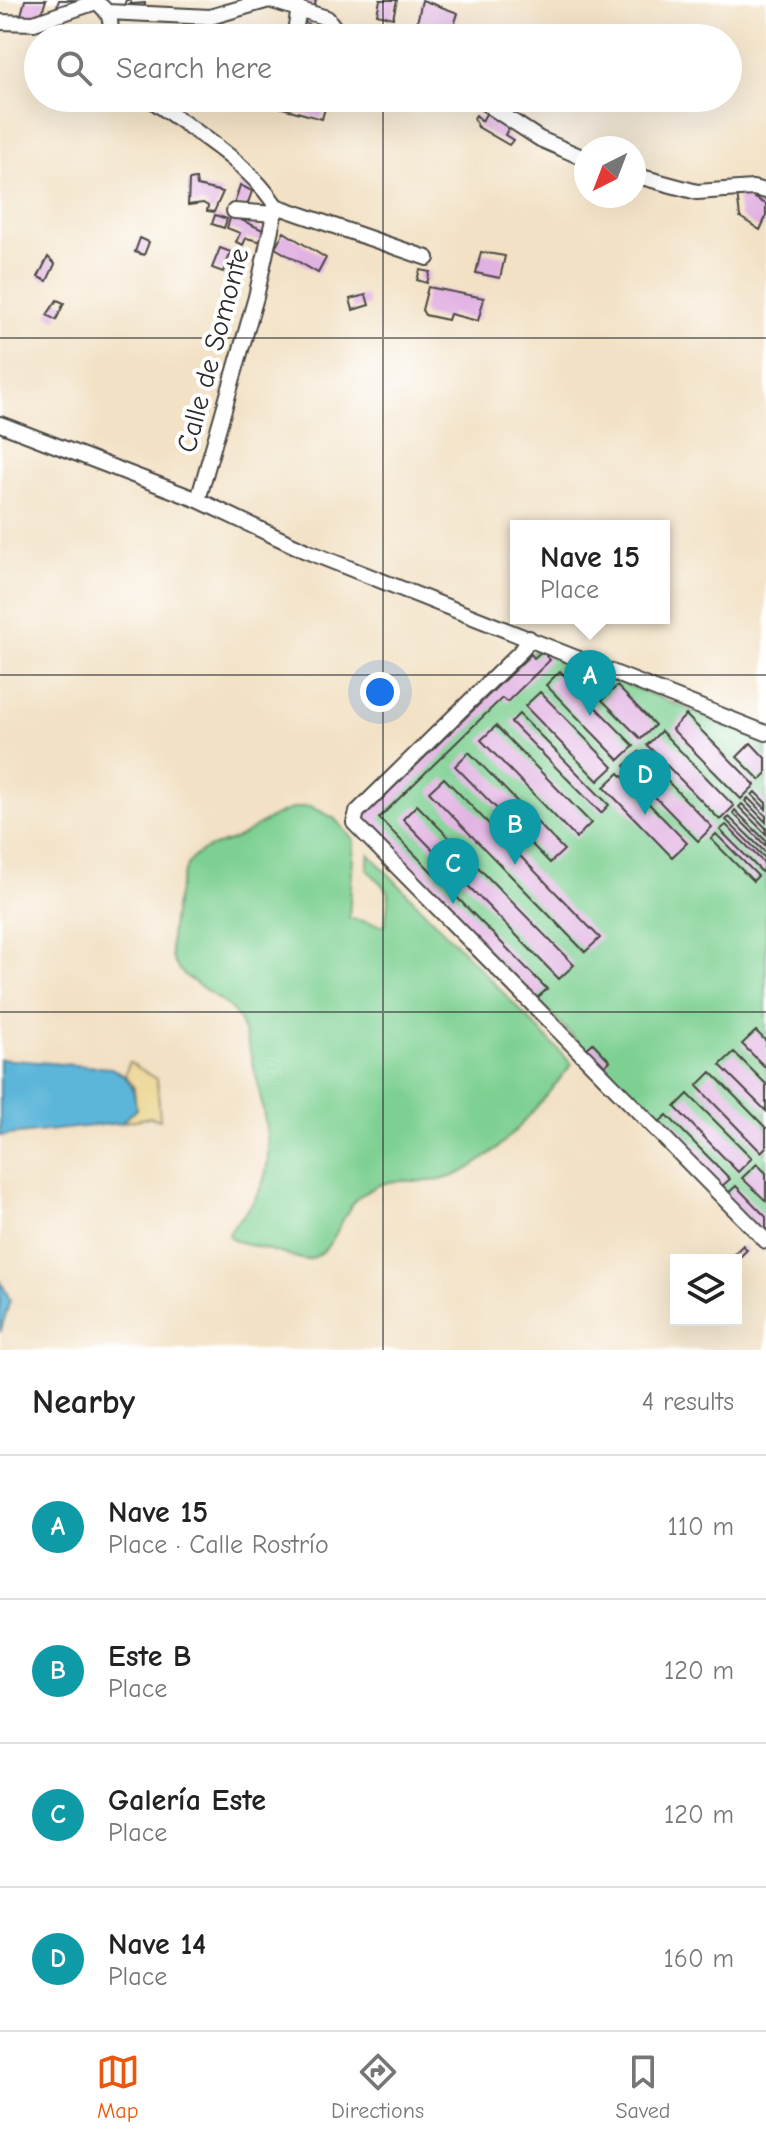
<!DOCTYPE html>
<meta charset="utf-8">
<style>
:root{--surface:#fff;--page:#f6f6f6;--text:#222;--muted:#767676;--line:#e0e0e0;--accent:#ea580c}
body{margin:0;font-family:"Comic Neue",sans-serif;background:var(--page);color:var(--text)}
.controls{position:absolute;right:24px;bottom:24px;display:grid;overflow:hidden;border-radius:0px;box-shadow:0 8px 32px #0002}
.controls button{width:72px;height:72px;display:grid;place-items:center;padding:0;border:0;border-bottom:2px solid var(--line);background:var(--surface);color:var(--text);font:40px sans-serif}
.compass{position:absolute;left:574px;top:136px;width:72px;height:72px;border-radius:50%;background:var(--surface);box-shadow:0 8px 32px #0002;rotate:222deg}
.you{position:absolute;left:380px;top:692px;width:28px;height:28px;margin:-20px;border:6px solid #fff;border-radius:50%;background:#1a73e8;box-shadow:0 0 0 12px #1a73e833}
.badge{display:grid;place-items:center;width:52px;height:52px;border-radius:50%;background:var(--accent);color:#fff;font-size:26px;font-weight:700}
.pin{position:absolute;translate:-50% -66px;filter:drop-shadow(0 2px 4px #0008)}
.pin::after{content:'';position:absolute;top:42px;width:28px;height:24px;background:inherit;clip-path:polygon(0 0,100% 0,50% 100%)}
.popup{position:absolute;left:510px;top:520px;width:160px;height:104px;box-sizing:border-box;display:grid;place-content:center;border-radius:0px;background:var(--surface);filter:drop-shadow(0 2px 6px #0005);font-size:26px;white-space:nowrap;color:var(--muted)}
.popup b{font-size:30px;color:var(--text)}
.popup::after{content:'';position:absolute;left:50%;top:100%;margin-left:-16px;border:16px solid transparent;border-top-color:var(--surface)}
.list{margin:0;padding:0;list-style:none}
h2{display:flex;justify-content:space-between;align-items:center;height:104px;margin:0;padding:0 32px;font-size:34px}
h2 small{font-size:26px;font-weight:400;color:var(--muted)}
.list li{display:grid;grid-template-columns:52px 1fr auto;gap:24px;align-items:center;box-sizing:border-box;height:144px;padding:0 32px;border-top:2px solid var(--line)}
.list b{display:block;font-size:30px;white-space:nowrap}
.list p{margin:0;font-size:26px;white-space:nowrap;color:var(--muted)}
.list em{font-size:26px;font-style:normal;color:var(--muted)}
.icon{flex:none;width:44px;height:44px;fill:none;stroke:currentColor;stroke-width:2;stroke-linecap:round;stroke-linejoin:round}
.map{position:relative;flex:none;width:766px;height:1350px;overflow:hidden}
.search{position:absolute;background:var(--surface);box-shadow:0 8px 32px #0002;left:24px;right:24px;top:24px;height:88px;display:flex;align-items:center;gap:20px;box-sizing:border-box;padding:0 28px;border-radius:44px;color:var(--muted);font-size:30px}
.sheet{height:680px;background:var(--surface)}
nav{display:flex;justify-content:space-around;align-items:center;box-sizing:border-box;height:112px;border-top:2px solid var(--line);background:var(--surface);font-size:22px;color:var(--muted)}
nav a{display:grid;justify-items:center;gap:4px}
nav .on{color:var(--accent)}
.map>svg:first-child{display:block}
</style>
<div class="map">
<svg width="766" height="1350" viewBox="0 0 766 1350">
<rect width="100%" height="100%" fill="#fff"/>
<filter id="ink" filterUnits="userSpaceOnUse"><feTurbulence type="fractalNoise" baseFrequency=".0125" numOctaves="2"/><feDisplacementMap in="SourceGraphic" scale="16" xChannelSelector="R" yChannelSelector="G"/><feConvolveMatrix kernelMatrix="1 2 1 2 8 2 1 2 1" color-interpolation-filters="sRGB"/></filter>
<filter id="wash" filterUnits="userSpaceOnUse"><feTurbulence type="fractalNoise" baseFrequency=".006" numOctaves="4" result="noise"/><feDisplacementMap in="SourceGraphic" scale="32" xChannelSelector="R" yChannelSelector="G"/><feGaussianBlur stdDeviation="1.8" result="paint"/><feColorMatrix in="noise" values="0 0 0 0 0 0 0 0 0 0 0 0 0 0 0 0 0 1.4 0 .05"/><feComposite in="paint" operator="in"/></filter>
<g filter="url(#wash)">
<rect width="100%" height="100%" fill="#f2e1c4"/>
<path fill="#7ed092" stroke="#547e5e" stroke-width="2" d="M537,648L766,741V1235L361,819Z
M310,806L334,818L354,840L349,918L385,926L389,892L367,869L369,854L572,1064C542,1101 497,1161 451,1177C415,1189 399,1169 363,1194C338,1211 338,1255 305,1260L233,1240L229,1235C231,1225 240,1220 246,1212C260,1194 269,1173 268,1150C268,1127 249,1032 236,1015C222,995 180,980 173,960C166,942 179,875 191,860C205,844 222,846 239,837C264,823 280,808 310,806Z"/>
<path fill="#eeda9e" stroke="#8c8264" stroke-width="2" d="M129,1062L157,1079L160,1120L150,1117L121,1123L136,1109L134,1087L125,1075Z"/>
<path fill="#5cb6d9" stroke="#447082" stroke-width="2" d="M0,1059L111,1068C132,1078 134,1088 136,1109L121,1123L0,1136Z
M0,1280L10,1300L0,1333Z"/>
<g id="blocks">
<path fill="#e1b1e2" d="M25,0H46L40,18L21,15Z
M59,0H75L79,5L54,15Z
M126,0H131V4L145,3V10L123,9Z
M288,0H316L314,8Z
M380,0H397L393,18L377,14Z
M422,0L458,13L450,38H441L443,33L417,23Z
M300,19L314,28L312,38H298Z
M262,98H322L319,107L325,108L322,119L261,102Z
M487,112L509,127L505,135L513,140L509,145L478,127L474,118L476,115L482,121Z
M196,179L197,186L223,192L214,212L207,211L208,206L203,203L188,205L189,180Z
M240,185L252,191L247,206L234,205Z
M754,192L755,198L766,204V217L760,230L740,217L737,193Z
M215,215L227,219L224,228L212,224Z
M231,215L267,232L263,242L246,238L243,245L236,242L240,233L227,228Z
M284,232L326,258L318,273L275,248Z
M140,238L149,242L144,255L135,252Z
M220,248L231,252L223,272L212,268Z
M481,252L505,256L500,278L476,273Z
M48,257L55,264L47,281L38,277Z
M420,270L430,272L427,283L417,280Z
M428,287L484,298L478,321L450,314L448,320L425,315L422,310Z
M366,295L369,305L353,310L350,299Z
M57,300L64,303L56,320L47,315Z
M542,651L549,653L546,656L550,660L507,702L502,698L379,818L547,989L536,999L361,819L531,654L534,658Z
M560,671L634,746L619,760L546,685Z
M617,686L655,725L641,739L602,700Z
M540,692L613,767L598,781L525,706Z
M519,714L609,805L601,813L511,722Z
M686,715L755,785L741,799L672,729Z
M496,726L591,823L576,838L481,740Z
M661,731L734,806L720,820L647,745Z
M751,743L766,759V774L760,780L737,757Z
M469,752L564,850L550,863L455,766Z
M639,752L712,827L698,841L625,766Z
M619,773L687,843L672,857L604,787Z
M444,778L600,938L585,952L429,792Z
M755,792L766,803V809L752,795Z
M748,798L766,816V822L745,801Z
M742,804L766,828V834L739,807Z
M417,805L574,965L559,979L403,819Z
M735,810L766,841V846L733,813Z
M729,817L766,853V859L726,820Z
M726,825L766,865L762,872L720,830Z
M716,834L758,876L753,881L711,839Z
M756,1031L766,1041V1068L742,1044Z
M593,1043L610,1061L603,1068L585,1050Z
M734,1052L766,1084V1111L720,1065Z
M711,1072L766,1128V1147L761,1152L697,1086Z
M688,1094L752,1158L738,1172L675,1107Z
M667,1115L730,1179L720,1188L657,1124Z
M757,1164L766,1173V1201L742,1178Z
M736,1186L766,1217V1235L726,1195Z
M743,1245L747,1250L739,1258L734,1254Z"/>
</g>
</g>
<g filter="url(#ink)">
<use href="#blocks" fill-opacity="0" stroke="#494642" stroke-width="2"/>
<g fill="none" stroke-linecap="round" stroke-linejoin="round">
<defs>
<path id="minor" d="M101,6C112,15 111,25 110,38
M108,12L210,17L269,0L327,18L342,38
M0,22L34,23L96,2
M294,38L299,8
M149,98C193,131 246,160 276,206L427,258
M477,98L540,139L586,159
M634,175L697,192L753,188L766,191
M234,211L275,214
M0,424L198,500L306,551L766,733
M198,500L256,297L276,206
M529,638L523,649L357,812L354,823L766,1241"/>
</defs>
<use href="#minor" stroke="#494642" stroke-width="18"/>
<use href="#minor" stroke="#fff" stroke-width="14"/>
</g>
</g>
<path fill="none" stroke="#2b2b2b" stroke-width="2" stroke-opacity="0.55" d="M383,0V38M383,98V1350M0,338H766M0,675H766M0,1012H766"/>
<g text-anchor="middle" stroke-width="8" stroke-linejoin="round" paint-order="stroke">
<g font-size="28" fill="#2b2b2b" stroke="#fff">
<text transform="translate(212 350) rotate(-75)" y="10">Calle de Somonte</text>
</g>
</g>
</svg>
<div class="controls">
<button><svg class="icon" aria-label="layers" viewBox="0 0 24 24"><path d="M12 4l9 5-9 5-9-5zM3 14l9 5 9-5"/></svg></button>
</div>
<svg class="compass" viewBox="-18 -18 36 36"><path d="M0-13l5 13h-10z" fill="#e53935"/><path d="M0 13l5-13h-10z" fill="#767676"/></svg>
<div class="you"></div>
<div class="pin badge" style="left:590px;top:716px;background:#0f9aa8">A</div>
<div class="popup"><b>Nave 15</b>Place</div>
<div class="pin badge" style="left:515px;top:865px;background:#0f9aa8">B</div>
<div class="pin badge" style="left:453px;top:904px;background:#0f9aa8">C</div>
<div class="pin badge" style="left:645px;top:815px;background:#0f9aa8">D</div>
<div class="search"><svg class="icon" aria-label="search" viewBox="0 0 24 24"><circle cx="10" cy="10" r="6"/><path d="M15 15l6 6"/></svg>Search here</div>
</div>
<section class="sheet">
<h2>Nearby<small>4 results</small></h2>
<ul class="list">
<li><span class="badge" style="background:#0f9aa8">A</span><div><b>Nave 15</b><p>Place · Calle Rostrío</p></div><em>110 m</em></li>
<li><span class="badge" style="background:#0f9aa8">B</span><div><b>Este B</b><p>Place</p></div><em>120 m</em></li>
<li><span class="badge" style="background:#0f9aa8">C</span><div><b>Galería Este</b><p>Place</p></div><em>120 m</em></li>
<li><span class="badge" style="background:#0f9aa8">D</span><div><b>Nave 14</b><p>Place</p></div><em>160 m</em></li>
</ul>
</section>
<nav>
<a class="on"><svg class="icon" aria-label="map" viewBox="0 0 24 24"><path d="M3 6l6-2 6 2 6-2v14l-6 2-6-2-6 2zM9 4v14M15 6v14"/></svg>Map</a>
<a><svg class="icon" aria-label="directions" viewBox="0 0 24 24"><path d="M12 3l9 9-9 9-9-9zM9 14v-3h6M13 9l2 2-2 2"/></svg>Directions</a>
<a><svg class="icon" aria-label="saved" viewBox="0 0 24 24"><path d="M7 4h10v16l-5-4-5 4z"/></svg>Saved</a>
</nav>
